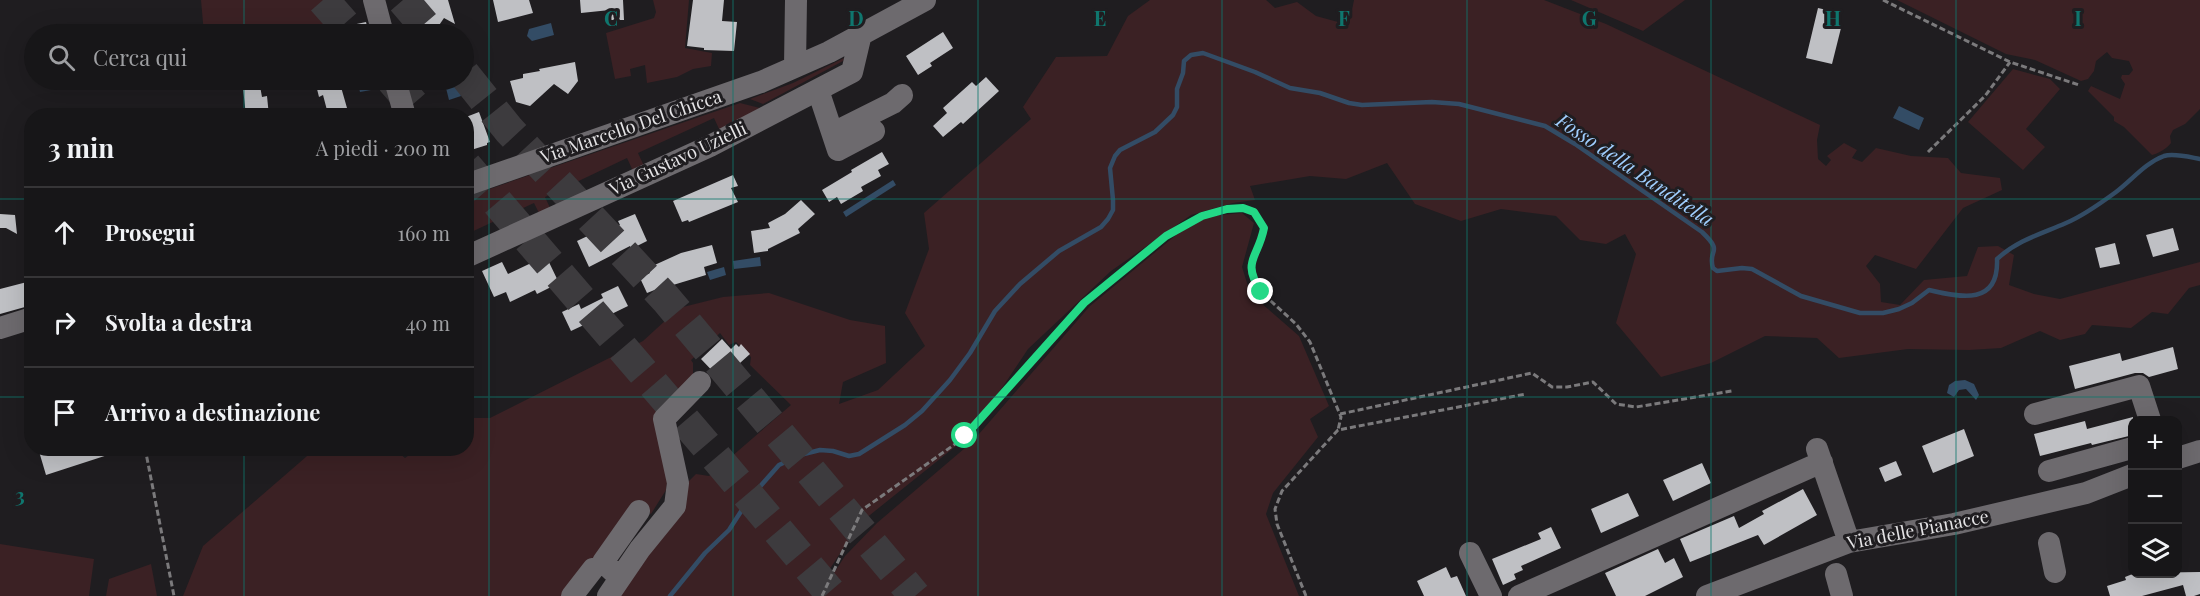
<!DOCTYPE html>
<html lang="it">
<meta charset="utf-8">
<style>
:root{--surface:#171618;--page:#242325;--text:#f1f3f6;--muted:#9e9fa2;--line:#363537}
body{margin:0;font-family:"Playfair Display",serif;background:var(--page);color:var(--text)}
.controls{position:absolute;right:18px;bottom:18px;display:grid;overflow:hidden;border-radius:12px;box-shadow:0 6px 24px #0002}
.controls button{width:54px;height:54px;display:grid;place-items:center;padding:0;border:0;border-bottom:2px solid var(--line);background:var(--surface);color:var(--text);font:30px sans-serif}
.stop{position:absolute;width:18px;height:18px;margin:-14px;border:4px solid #23d886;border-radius:50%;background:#fff}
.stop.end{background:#23d886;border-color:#fff;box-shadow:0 2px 6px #0008}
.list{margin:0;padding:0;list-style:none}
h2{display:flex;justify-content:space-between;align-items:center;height:78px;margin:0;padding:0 24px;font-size:26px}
h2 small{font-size:20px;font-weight:400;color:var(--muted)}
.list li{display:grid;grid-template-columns:39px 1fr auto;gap:18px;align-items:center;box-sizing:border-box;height:90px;padding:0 24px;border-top:2px solid var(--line)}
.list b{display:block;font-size:22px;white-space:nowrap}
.list em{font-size:20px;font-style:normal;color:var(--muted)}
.icon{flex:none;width:33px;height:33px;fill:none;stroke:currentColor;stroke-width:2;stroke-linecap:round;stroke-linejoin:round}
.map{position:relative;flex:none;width:2200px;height:596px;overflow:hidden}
.search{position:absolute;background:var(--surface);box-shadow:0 6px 24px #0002;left:24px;top:24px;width:450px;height:66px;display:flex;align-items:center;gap:15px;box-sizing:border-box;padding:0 21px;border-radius:33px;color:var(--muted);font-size:22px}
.panel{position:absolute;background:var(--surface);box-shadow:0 6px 24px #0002;left:24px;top:108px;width:450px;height:348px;border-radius:24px}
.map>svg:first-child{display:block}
</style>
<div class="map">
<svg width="2200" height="596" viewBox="0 0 2200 596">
<rect width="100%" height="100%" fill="#1f1d20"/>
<path fill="#3b2124" d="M201,0H331V34H204Z
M653,0H689L685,48L712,53L711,66L693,69L677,77L647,83L645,65L630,69L631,76L615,79L606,33L654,18L656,12Z
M1150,0H1266L1275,8L1297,2L1316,16L1349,25L1354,0H1544L1606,24L1820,125L1817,140L1818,159L1826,166L1831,160L1827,156L1844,143L1857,150L1852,158L1862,162L1876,148L1911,156L1948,158L1961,173L2000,178L2002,190L1963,208L1916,269L1875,255L1866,266L1880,284L1881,302L1900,305L1924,280L1967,276L1978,247L1998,246L2014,255L2009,285L2034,294L2060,299L2200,262V285L2189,288L2168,314L2152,312L2131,328L2092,325L2085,334L2060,340L2040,331L2001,348L1969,350L1908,349L1839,358L1817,338L1765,336L1711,363L1661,377L1616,323L1636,254L1625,234L1606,244L1580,240L1556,216L1501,209L1461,221L1415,204L1387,163L1346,179L1310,176L1250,186L1255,200L1233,203L1191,215L1111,271L1028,349L971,434L860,523L812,596H609L680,490L696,474L709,476L791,405L750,365L751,357L736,342L729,345L720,333L691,360L693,363V375L662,407L669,468L666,490L651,514L638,504L563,596H183L203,546L314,450L394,449L405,458L418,449L466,448L467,418H490L643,341L679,308L723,297L769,293L850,320L885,326L886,363L843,382L839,404L878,390L925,346L905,313L929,249L924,213L1031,119L1023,107L1056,57L1107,56L1128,16Z
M1571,0H1685L1643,31Z
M1897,0H2200V109L2185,124L2173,130L2170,136L2171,143C2166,149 2159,153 2152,155L2124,127L2114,121V117L2088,91L2091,86L2120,99L2125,84L2121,78L2122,75H2129L2133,70L2129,61L2112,58L2107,52L2096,61L2094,71L2088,79L2081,81L2035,60L2006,54Z
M844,58L843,61L763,104L750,99L793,83Z
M2013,69L2050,79L2060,89L2026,129L2045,147L2023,170L1968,122Z
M740,103L760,108L720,131L714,118L638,153L644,166L633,171L627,158L545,197L551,210L540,215L534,203L467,234L466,197Z
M1242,213L1254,223L1242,267L1248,286L1260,302L1299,336L1329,406L1310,419L1318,437L1273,493L1266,514L1299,596H819L845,556L877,523L972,442L1090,306L1187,226L1210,216Z
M0,544L94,559L89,596H0Z
M151,564L157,596H106L109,579Z"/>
<path fill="#334c65" d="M551,23L554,35L532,41L527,36L529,29Z
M357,80H369L371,90L360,92Z
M444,80H457L461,96L449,100Z
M1899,106L1924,118L1919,130L1893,118Z
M893,180L896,185L846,217L843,212Z
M760,257L761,266L734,269L733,261Z
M724,267L726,275L710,280L707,272Z
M1965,380L1974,384L1979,395L1976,400L1966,389L1959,390L1954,397L1947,393L1949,385L1955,381Z"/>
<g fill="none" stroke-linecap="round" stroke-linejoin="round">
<path stroke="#334c65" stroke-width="4.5" d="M670,596L705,553L729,530L749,499L779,465L800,455L820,450L833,451L849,456L859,454L905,425L922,411L950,380L970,353L995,311L1020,284L1059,251L1101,227L1108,219L1113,210V200L1110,168L1115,156L1120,150L1155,132L1173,115L1177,107V89L1183,73L1184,61L1191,55L1203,53L1255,72L1290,88L1320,93L1349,103L1362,105L1432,102L1459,104L1545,126L1575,144L1702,232C1725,254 1707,248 1713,268L1717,271L1742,268L1752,269L1801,296L1860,313H1883L1899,309L1912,303L1929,290C1962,298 1999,305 1997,259C2018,240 2041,234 2066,223C2083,216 2101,203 2116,192C2132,180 2145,163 2164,156C2174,153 2189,157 2200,159"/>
</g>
<path fill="#bfc0c4" d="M416,0H448L455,24L444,18L433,34L419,25L429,8Z
M493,0H529L533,13L498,22Z
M580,0H623L624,20H610V10L581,13Z
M693,0H724L722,21L737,22L734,51L704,50V48L687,46Z
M1818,8L1840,13L1837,23L1842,24L1832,64L1806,58Z
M366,22L369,34H333V29Z
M943,32L953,48L930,63L932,66L918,75L906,56Z
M575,62L578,81L568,94L554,84L530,106L516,102L510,81L523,78V74L540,71L539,69Z
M986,77L999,91L963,124L961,122L943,137L933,126L947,113L943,108L972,82L976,86Z
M322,80H339L347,108L328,114L323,95L319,97L315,81Z
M260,86L262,97L267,96L269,116H246L243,88Z
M479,112L490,142L487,143V145L471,150L470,148L466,150V117Z
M882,152L889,164L878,170L881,176L861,187L863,191L841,204L837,197L829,202L822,190L852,172L851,170Z
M733,175L738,186L731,188L738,202L689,222L688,220L682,222L673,201Z
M801,200L815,214L798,229L800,233L768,249V251L754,253L751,231L770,228L768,223L785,214Z
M0,214L15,215L17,234L6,228H0Z
M635,214L647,241L631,249L630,246L589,267L577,241L594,233L595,236L620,225L618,221Z
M2173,228L2179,250L2153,257L2146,235Z
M2115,243L2120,264L2100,268L2095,248Z
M712,245L717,263L704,267L706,275L673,285L674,287L659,293L657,289L647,293L640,278L650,273L648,268L681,253Z
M546,256L559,283L537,294L535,290L510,302L506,292L494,297L482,271L502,262L508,274Z
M27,282L32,305L0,314V289Z
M618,286L628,306L589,325L588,323L571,331L562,312L579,304L581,309L603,298L601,294Z
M722,339L731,349L736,344L739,347L741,344L750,354L721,380L701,359Z
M2173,347L2178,369L2149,377L2143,373H2135L2075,389L2069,366L2120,353L2122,361Z
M2133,417V435L2092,445L2091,443L2040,456L2034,434L2085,421L2087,429Z
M1964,429L1974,456L1933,473L1922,446Z
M38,448H120V451L46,475Z
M1896,461L1902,475L1885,482L1879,468Z
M1702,463L1711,483L1673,501L1663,480Z
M1803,489L1817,515L1764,545L1758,535L1690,562L1680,539L1734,516L1739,528L1764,514L1762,511Z
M1628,493L1639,516L1601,533L1591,509Z
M1551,527L1561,548L1521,566L1523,570L1514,574L1516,579L1503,585L1492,559L1541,539L1538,533Z
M1658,549L1665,563L1674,558L1683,577L1645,596H1616L1605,573Z
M1446,567L1451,578L1457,576L1466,596H1424L1417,581Z
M2200,572V594L2194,596H2186L2183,585L2142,596H2110L2107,586L2126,580L2125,577L2135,573Z"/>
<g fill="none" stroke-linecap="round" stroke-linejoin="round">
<path stroke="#3d3b3e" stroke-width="32" stroke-dasharray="32 16" stroke-linecap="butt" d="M323,0L353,34
M403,0L432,34
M464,74L509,130L666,299L915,596
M392,80L423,116
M466,166L709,449L833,596"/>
<path stroke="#7b7a7c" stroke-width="3" stroke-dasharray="6 3" stroke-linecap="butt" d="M1883,0L2010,62L2079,85
M1928,152L1985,96L2010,62
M1340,414L1532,373L1552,387H1567L1593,382L1616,404L1636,407L1732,391
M145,448L174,596
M822,596L862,510L965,437L1084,303L1166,236L1202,216L1227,209H1243L1254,212L1260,220L1264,228L1262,238L1251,260L1252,277L1261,292L1296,324L1310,342L1341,417L1338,430
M1306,596L1277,524L1275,509L1282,491L1338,430L1526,394"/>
<path stroke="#6d6a6e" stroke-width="22" d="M374,0L383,34
M795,66L796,0
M395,80L405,116
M818,90L838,150L874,131
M843,128L893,103L902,95
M466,185L761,82L829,52L925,0
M466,257L710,146L852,72L861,34
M0,328L32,318
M2035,414L2139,386L2150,420
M1817,449L1849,542
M2178,458L2200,451
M2049,471L2132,448
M2049,543L2055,572
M1470,553L1491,596
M1836,574L1842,596
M620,578L603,562L639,511
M572,596L593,569
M608,596L640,549L675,506L678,483L664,419L700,382
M1519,596L1822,462
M1707,596L1849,542L1954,524L2086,493L2132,475"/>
</g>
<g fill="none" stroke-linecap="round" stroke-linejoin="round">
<path stroke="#23d886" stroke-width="8" d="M965,436L1084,303L1166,236L1202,216L1227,209L1243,208L1254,212L1264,228C1258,259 1241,260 1261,292"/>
</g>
<path fill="none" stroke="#0f766e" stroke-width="1.5" stroke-opacity="0.55" d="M244,0V34M489,0V596M733,0V596M978,0V596M1222,0V596M1467,0V596M1711,0V596M1956,0V596M244,80V116M0,199H32M466,199H2200M0,397H32M466,397H2200M244,448V596"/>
<g text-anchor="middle" stroke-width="6" stroke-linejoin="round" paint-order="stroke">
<g font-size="18" fill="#e4e3e5" stroke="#1f1d20">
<text transform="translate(631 127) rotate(-19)" y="6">Via Marcello Del Chicca</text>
<text transform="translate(678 159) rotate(-25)" y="6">Via Gustavo Uzielli</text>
<text transform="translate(1918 530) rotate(-11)" y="6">Via delle Pianacce</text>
</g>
<g font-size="20" font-style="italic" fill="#9fcdfd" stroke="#1f1d20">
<text transform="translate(1635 170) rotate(34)" y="7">Fosso della Banditella</text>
</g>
</g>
<g font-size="20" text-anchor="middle" font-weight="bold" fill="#0f766e" stroke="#1f1d20" stroke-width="6" stroke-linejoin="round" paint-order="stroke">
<text x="611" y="26">C</text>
<text x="856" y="26">D</text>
<text x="1100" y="26">E</text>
<text x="1344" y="26">F</text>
<text x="1589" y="26">G</text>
<text x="1833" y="26">H</text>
<text x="2078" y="26">I</text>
<text x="20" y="503">3</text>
</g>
</svg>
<div class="controls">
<button>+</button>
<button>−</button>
<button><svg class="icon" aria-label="layers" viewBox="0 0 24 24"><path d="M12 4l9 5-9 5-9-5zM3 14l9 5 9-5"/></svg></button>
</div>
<div class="stop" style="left:965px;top:436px"></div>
<div class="stop end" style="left:1261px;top:292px"></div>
<div class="search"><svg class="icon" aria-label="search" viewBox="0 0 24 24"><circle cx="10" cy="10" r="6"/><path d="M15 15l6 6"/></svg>Cerca qui</div>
<section class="panel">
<h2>3 min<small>A piedi · 200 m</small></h2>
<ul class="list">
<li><svg class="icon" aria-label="ahead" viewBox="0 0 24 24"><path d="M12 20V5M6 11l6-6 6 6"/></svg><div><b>Prosegui</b></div><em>160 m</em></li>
<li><svg class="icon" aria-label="right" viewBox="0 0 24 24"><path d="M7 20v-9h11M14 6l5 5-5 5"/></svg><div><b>Svolta a destra</b></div><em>40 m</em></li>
<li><svg class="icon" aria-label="arrive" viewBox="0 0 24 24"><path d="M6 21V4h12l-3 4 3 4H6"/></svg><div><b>Arrivo a destinazione</b></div></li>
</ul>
</section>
</div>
